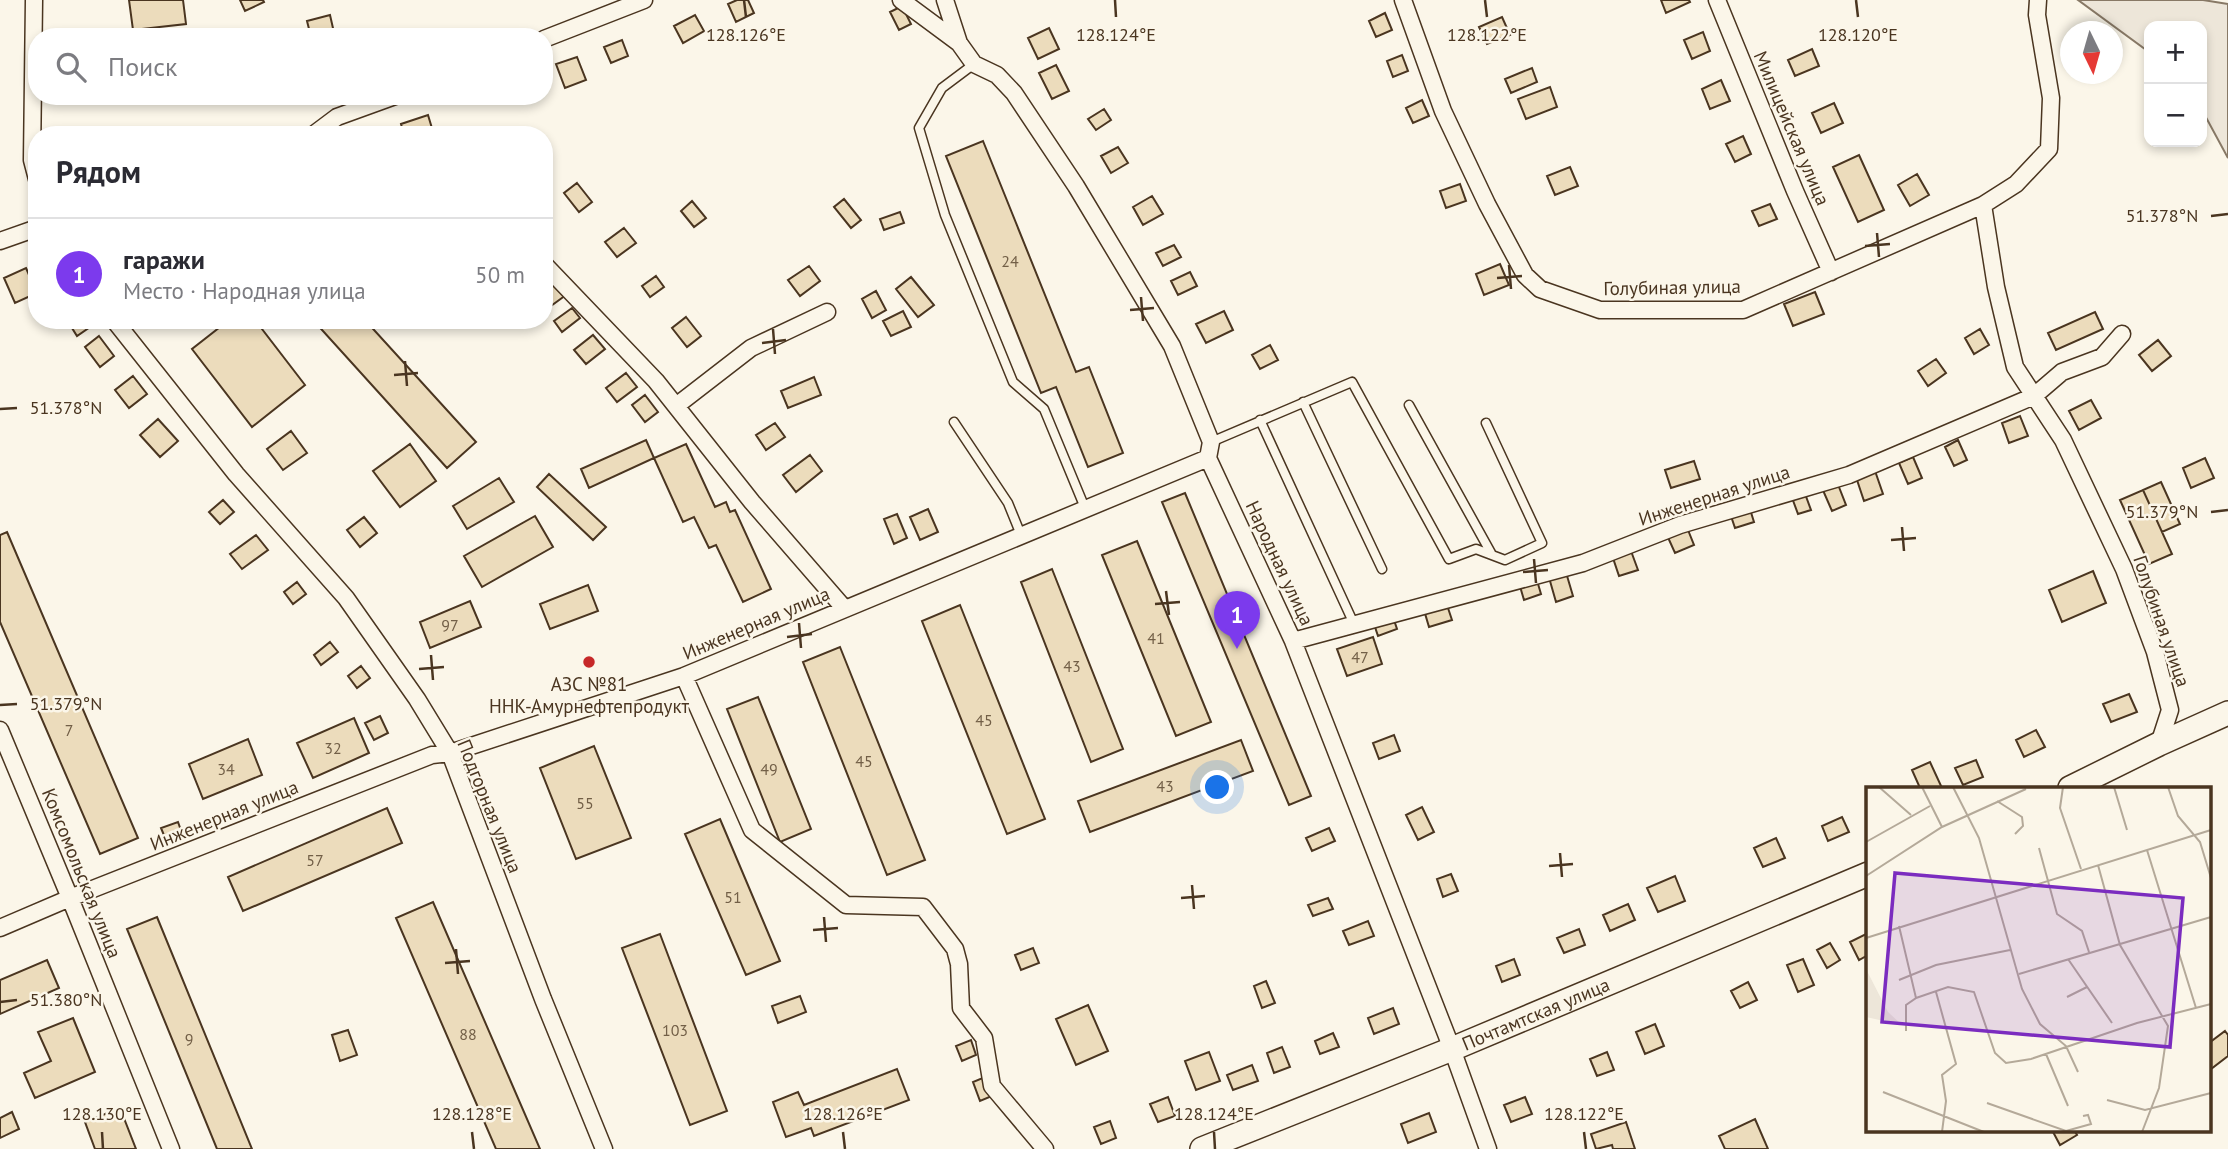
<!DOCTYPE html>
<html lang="ru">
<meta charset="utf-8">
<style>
:root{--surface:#fff;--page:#f2f2f3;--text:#2b2b33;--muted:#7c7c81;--line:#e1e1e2;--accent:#7c3aed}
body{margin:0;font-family:"PT Sans",sans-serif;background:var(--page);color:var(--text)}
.controls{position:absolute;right:21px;top:21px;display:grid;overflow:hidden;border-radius:14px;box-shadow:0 4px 10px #0003}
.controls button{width:63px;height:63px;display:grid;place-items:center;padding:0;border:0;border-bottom:2px solid var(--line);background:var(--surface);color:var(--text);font:35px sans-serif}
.compass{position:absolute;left:2060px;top:21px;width:63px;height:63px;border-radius:50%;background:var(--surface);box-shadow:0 4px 10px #0003;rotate:175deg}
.you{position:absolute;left:1218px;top:788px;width:24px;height:24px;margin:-18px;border:5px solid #fff;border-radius:50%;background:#1a73e8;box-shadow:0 0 0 10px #1a73e833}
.badge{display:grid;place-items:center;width:46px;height:46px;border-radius:50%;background:var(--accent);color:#fff;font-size:23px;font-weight:700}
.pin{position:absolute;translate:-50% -58px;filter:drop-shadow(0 2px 4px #0008)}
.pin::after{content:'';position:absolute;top:37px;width:24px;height:21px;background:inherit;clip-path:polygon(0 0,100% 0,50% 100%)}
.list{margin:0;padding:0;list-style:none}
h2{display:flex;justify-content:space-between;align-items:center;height:91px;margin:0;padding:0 28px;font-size:30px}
h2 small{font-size:23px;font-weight:400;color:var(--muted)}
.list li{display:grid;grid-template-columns:46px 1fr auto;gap:21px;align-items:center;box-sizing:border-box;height:112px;padding:0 28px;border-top:2px solid var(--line)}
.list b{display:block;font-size:26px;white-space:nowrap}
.list p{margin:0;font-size:23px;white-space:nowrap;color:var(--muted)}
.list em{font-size:23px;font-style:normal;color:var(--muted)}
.icon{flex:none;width:38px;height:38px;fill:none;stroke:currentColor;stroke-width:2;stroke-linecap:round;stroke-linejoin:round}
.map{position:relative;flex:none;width:2228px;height:1149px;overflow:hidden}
.search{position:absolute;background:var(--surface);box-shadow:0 4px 10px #0003;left:28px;top:28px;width:525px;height:77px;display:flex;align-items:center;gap:18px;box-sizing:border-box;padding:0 24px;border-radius:28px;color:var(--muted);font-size:26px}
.panel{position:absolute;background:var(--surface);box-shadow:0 4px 10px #0003;left:28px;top:126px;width:525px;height:203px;border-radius:28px}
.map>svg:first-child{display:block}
</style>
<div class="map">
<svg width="2228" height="1149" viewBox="0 0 2228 1149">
<rect width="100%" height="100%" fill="#fbf6e9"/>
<path fill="#ede6d9" stroke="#887966" stroke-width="2" d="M2078,0H2203L2228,4V158L2202,110V26H2149V52Z"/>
<path fill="#ecdcbc" stroke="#4a3520" stroke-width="2" d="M129,0H183L186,24L133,30Z
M240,0H263L264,2L245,11Z
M737,0H748L754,13L736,22L728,4Z
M1661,0H1689L1690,2L1666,13Z
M902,6L911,24L899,30L890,12Z
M1385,13L1392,30L1376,37L1369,21Z
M330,15L335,37H311L307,21Z
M695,15L704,31L683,43L674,26Z
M1502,17L1510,35L1487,44L1479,27Z
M1049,28L1059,49L1038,59L1028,38Z
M1703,32L1710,51L1692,59L1684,40Z
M622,40L628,56L611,63L604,47Z
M1812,49L1819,66L1795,76L1788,60Z
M1402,55L1408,71L1393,77L1387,61Z
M577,57L586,80L565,88L556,64Z
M1056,65L1069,91L1052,99L1039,73Z
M1532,68L1537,82L1511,93L1505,79Z
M1721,80L1730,101L1710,109L1702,89Z
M1550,87L1557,107L1526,119L1518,99Z
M1422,100L1429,116L1413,123L1406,108Z
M1834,103L1843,123L1821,133L1812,113Z
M1104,109L1111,120L1096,130L1088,119Z
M428,115L434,135H404L401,124Z
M1743,136L1751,154L1735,162L1726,144Z
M983,141L1076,372L1089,367L1123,453L1088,467L1056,387L1041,393L946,156Z
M1118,147L1128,163L1111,173L1101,156Z
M1859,155L1884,210L1858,222L1833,167Z
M1570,167L1578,186L1555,195L1547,176Z
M1917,174L1929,195L1910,206L1898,185Z
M577,183L592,202L579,212L564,193Z
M1460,184L1466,201L1446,208L1440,191Z
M1152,196L1163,214L1143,225L1133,207Z
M844,199L861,220L851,228L834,207Z
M692,201L706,218L694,227L681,211Z
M1770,204L1777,219L1759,226L1752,211Z
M900,212L904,223L884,230L880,219Z
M624,228L636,243L617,257L605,242Z
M1174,245L1181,257L1163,266L1156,253Z
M1500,264L1509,285L1484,295L1476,274Z
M809,266L820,281L800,296L788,280Z
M26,268L37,293L15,303L4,278Z
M1190,272L1197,286L1178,295L1171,281Z
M544,275L566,295L544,311Z
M656,276L664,287L650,297L642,286Z
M911,277L934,305L918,317L896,289Z
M876,291L886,310L872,318L862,299Z
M1815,292L1824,314L1793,326L1784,304Z
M572,308L580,318L562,332L554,321Z
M903,311L911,327L891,336L883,321Z
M1224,311L1233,330L1206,343L1196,324Z
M2095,312L2103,329L2056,350L2048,333Z
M686,317L701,336L687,347L672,328Z
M67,320H90L93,325L77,336Z
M229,320H255L305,385L252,427L192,349Z
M313,320H365L476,442L447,468Z
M1980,329L1989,345L1974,354L1965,338Z
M593,335L605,349L586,364L574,350Z
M99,336L114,356L100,367L85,347Z
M2158,340L2171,356L2152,371L2139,355Z
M1270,345L1278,360L1260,369L1252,355Z
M1936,359L1946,373L1928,386L1918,371Z
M626,373L637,387L617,402L606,388Z
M133,376L147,394L129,408L115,390Z
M814,377L821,395L788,408L781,391Z
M645,395L658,412L645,422L632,405Z
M2091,400L2101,418L2079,430L2069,411Z
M2020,416L2028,436L2009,443L2002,423Z
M158,419L178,441L160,457L140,435Z
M775,423L785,437L766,450L756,435Z
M291,431L307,453L283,470L267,449Z
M646,440L654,458L589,488L581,469Z
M1958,440L1967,460L1954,466L1945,447Z
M410,444L436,481L400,507L373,471Z
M686,444L715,507L726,502L730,512L735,510L771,589L743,602L716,545L709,548L694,517L683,522L654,458Z
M810,455L822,471L796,492L783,475Z
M1913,457L1922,478L1908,484L1899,463Z
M2205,458L2214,478L2191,488L2183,468Z
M1694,461L1700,479L1671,488L1665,470Z
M1874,468L1883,494L1864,501L1855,474Z
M549,474L606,527L593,540L537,487Z
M499,478L514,502L467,529L453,506Z
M1837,482L1846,505L1832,511L1822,488Z
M2161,482L2180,524L2162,532L2143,490Z
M2143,490L2172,554L2149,564L2120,500Z
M1804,491L1811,510L1798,514L1791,495Z
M1185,493L1311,796L1289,805L1162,502Z
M223,500L234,512L220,524L209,512Z
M1749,506L1754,522L1735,528L1730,513Z
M928,509L938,532L920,540L910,517Z
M897,514L907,538L894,544L884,519Z
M535,516L553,547L482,587L464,556Z
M364,517L377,533L360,547L347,530Z
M1686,525L1694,545L1675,553L1666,533Z
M7,532L138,838L100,854L0,622V535Z
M256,535L268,550L242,569L230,554Z
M1137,541L1211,722L1176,736L1102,555Z
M1631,551L1638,570L1619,576L1613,558Z
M1052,569L1123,749L1091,762L1021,582Z
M1565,569L1573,596L1556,602L1548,574Z
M2093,571L2106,603L2062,622L2049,590Z
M1536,577L1541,594L1524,600L1519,583Z
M297,582L306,594L293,604L284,592Z
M588,585L598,611L550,629L540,604Z
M470,601L481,627L430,648L420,622Z
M1446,602L1452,620L1429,627L1424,610Z
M960,605L1045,819L1007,834L922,621Z
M1391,611L1397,629L1378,636L1372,618Z
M1373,637L1382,664L1347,676L1337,649Z
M330,642L338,652L321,665L314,655Z
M840,647L925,860L887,875L803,662Z
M361,666L370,678L357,688L348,676Z
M2129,694L2137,712L2111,722L2103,704Z
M758,697L811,829L780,842L727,709Z
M380,716L388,733L374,740L365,723Z
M354,718L369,753L313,778L297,743Z
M2036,730L2045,747L2024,757L2016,740Z
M1394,735L1400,751L1379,759L1373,743Z
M248,739L262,775L203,799L189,764Z
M1241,740L1253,771L1090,832L1078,801Z
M594,746L631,838L576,859L540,768Z
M1976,760L1983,777L1963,785L1955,768Z
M1930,762L1942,788H1920L1912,770Z
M1422,807L1434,832L1418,840L1406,815Z
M387,808L402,843L243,911L228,877Z
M1842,817L1849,832L1828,841L1822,826Z
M720,819L780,961L746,975L685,834Z
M178,822L184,839L168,845L161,828Z
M1329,828L1335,841L1312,851L1306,838Z
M1776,838L1785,858L1763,867L1754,848Z
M1451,874L1458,891L1443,897L1437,879Z
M1675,876L1685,901L1658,912L1647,888Z
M1328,898L1333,909L1313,916L1308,905Z
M433,902L540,1149H496L396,918Z
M1628,904L1635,920L1610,931L1603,915Z
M157,917L252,1149H217L127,929Z
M1368,921L1374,936L1349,945L1343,931Z
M1579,929L1585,945L1564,953L1557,938Z
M1868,933V955L1859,960L1850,942Z
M660,934L727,1111L690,1125L622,948Z
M1830,943L1840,960L1827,968L1817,950Z
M1033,948L1039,963L1021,970L1015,955Z
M1514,959L1520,975L1502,982L1496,966Z
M1803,959L1814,985L1798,992L1787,965Z
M47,960L59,988L0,1014V980Z
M1266,981L1275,1003L1262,1008L1254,986Z
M1748,982L1757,1000L1740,1008L1731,991Z
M800,996L806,1012L778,1023L772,1006Z
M1088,1005L1108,1051L1076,1065L1056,1019Z
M1393,1008L1399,1024L1374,1034L1368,1018Z
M73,1018L95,1072L35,1098L24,1073L51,1061L38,1032Z
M1655,1024L1664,1046L1645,1054L1636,1032Z
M348,1030L357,1055L340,1061L332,1035Z
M2225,1031L2228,1035V1056L2211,1069L2209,1043Z
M1333,1033L1339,1047L1320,1054L1315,1041Z
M971,1040L976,1055L962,1061L956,1046Z
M1282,1047L1290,1067L1274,1073L1267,1053Z
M1209,1052L1220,1081L1196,1090L1185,1061Z
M1607,1052L1614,1070L1597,1076L1590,1059Z
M1252,1065L1258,1081L1233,1090L1227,1075Z
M897,1069L909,1100L814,1136L811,1128L786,1137L773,1102L798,1092L804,1105Z
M985,1077L992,1096L980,1101L973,1082Z
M1168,1097L1175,1116L1158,1122L1150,1104Z
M1525,1097L1532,1114L1511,1122L1504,1105Z
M120,1108L136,1149H95L85,1122Z
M12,1112L19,1129L0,1138V1118Z
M1429,1113L1436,1132L1408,1143L1401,1124Z
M1755,1119L1768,1149H1725L1719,1136Z
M1110,1121L1116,1138L1101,1144L1094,1127Z
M1626,1122L1635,1149H1613L1612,1145L1596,1149L1591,1134Z
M2052,1130H2074L2077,1135L2060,1145Z"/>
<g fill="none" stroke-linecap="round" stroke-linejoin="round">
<defs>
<path id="lane" d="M974,64L942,88L919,128L945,215L1013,382L1044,409L1085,508
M1303,402L1382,569
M1409,405L1491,553
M1260,420L1354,624
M954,422L1008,503L1021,535
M1211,442L1352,382L1449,559L1476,549L1505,560L1542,543L1486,423"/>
<path id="street" d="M34,0L32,160L37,179
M901,0L959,43L974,64L997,75L1014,93L1076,186L1172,346L1211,442L1208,458L1293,641L1452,1049L1488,1149
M945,0L959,43
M1403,0L1443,111L1487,204L1525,275L1540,289L1600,310H1743L1983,205
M1717,0L1795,191L1831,272
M2038,0L2037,15L2051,98L2049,149L2016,184L1983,205L1996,287L2015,367L2063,440L2124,569L2155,652L2170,710L2159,744
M544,39L644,0
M313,135L337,117L395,96
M0,241L37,228
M544,264L656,381L752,502L844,608
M114,320L236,474L346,598L417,699L450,753L543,999L604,1149
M676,406L751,348L827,312
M1293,641L1583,563L1680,525L1849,475L2034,396L2062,372L2102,357L2122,334
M684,676L752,830L846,905L923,907L955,949L959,964L961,1008L984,1038L992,1086L1045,1149
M0,730L70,898L171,1149
M0,928L70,898L432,755L450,753L684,676L1208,458"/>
<g id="secondary">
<path d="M2070,788L2159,744L2228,713"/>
<path id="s1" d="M1202,1149L1452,1049L1868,874"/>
</g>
</defs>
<use href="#lane" stroke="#4a3520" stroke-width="11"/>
<use href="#street" stroke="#4a3520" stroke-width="19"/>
<use href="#secondary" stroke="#4a3520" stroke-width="26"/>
<use href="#lane" stroke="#fbf6e9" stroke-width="8"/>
<use href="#street" stroke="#fbf6e9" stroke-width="16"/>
<use href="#secondary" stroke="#fbf6e9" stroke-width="23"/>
</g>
<path fill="none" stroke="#4a3520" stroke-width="2.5" d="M744,0L746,17M1115,0L1116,17M1485,0L1487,17M1856,0L1858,17M2211,216L2228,214M1877,233L1879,257M1865,246L1890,244M1509,265L1511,289M1497,278L1522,276M1141,297L1143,321M1130,310L1154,308M773,329L775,354M762,343L786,340M405,361L407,386M394,375L418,373M0,409L17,408M2211,512L2228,510M1902,527L1904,551M1891,540L1916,538M1534,559L1536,583M1523,572L1548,570M1166,591L1169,615M1155,604L1180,602M799,623L801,648M787,637L812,634M431,655L433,680M419,669L444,667M0,705L17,704M1560,853L1562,877M1549,866L1573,864M1192,885L1194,909M1181,898L1205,896M824,917L826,942M813,930L838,928M456,949L458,974M445,963L470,961M0,1002L17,1000M102,1132L103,1149M472,1132L474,1149M843,1132L845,1149M1214,1132L1215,1149M1584,1132L1586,1149"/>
<circle fill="#c62828" stroke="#fbf6e9" stroke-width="2.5" cx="589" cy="662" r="7"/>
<g text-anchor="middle" stroke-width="5" stroke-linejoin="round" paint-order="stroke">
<g font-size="16" fill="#725f47">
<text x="1010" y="267">24</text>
<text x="450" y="631">97</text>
<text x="1156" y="644">41</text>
<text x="1360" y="663">47</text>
<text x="1072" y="672">43</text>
<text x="984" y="726">45</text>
<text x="69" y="736">7</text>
<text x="333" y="754">32</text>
<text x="864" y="767">45</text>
<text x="226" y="775">34</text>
<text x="769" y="775">49</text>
<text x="1165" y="792">43</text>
<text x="585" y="809">55</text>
<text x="315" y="866">57</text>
<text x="733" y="903">51</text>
<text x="675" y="1036">103</text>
<text x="468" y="1040">88</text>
<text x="189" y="1045">9</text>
</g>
<g font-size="19" fill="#4a3520" stroke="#fbf6e9">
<text transform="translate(1792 128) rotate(67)" y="7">Милицейская улица</text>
<text transform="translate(1672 287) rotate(-1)" y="7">Голубиная улица</text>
<text transform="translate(1714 495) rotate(-18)" y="7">Инженерная улица</text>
<text transform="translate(1280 563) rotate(65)" y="7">Народная улица</text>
<text transform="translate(2162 621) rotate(71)" y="7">Голубиная улица</text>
<text transform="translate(756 623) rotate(-23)" y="7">Инженерная улица</text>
<text transform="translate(490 806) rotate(68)" y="7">Подгорная улица</text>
<text transform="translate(224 815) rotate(-22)" y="7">Инженерная улица</text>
<text transform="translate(82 873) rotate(68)" y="7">Комсомольская улица</text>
<text dy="7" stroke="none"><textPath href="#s1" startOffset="360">Почтамтская улица</textPath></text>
</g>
<g font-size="19" fill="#4a3520" stroke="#fbf6e9">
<text x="589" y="691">АЗС №81<tspan x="589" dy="22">ННК-Амурнефтепродукт</tspan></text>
</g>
</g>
<g transform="translate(1866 787)">
<rect width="345" height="345" fill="#fbf6e9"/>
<path d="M0,182L22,225L36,238L0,230Z" fill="#ede6d9"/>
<path fill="none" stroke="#b4a999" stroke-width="2" d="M13,0L45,28M56,0L76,40M87,0L113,51L156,202L174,237L200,259L212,285M197,0L194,21L215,82M248,0L261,43M302,0L312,29L334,55L345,91M131,14L156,30L157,39L149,47M0,55L64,19M173,61L191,127L216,144L223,165M281,63L330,221M232,78L254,158L302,239L293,301L276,345M0,89L76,40L160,2M33,139L50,211L40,218V244M0,151L345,43M202,172L246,236M153,187L345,130M33,193L70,178L144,163M70,205L90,277L76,288L80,314L76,345M201,210L221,200M50,211L82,200L108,205L129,266L140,276L165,272L271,236L345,217M180,267L202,319M17,305L118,345M241,313L279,323L345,306M121,316L200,344L225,337L222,328L217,329"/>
<path fill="#7b2cbf" fill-opacity="0.15" stroke="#7b2cbf" stroke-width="3.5" d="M29,86L317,111L304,260L16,235Z"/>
<rect width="345" height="345" fill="none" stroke="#4a3520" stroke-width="3.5"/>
</g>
<g font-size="18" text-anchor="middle" fill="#4a3520" stroke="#fbf6e9" stroke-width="5" stroke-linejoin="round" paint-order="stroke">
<text x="746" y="41">128.126°E</text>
<text x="1116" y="41">128.124°E</text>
<text x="1487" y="41">128.122°E</text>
<text x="1858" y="41">128.120°E</text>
<text x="2162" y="222">51.378°N</text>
<text x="66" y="414">51.378°N</text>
<text x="2162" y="518">51.379°N</text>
<text x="66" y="710">51.379°N</text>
<text x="66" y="1006">51.380°N</text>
<text x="102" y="1120">128.130°E</text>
<text x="472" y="1120">128.128°E</text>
<text x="843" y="1120">128.126°E</text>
<text x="1214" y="1120">128.124°E</text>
<text x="1584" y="1120">128.122°E</text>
</g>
</svg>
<div class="controls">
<button>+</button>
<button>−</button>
</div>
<svg class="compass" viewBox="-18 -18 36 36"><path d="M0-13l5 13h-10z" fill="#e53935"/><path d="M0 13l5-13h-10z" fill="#7c7c81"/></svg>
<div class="you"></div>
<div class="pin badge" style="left:1237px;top:649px">1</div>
<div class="search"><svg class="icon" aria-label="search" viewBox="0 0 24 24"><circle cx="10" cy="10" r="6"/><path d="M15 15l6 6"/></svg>Поиск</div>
<section class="panel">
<h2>Рядом<small></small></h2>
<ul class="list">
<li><span class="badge">1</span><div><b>гаражи</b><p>Место · Народная улица</p></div><em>50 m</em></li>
</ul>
</section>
</div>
